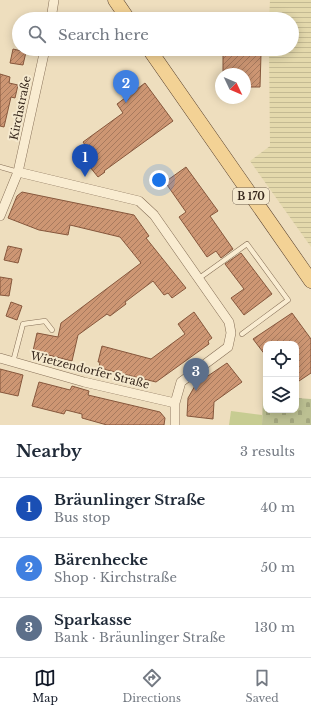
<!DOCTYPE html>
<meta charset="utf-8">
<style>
:root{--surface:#fff;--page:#f2f2f3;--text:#1f2937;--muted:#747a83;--line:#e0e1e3;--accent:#111827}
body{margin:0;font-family:"Libre Baskerville",serif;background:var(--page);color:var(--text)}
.controls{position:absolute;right:12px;bottom:12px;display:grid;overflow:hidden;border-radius:8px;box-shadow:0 2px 10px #0003}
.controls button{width:36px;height:36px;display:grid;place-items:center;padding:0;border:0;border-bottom:1px solid var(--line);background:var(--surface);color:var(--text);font:20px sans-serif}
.compass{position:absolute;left:215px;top:68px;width:36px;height:36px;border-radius:50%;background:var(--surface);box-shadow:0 2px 10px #0003;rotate:134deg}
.you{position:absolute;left:159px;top:180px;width:14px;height:14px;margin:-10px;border:3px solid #fff;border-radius:50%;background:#1a73e8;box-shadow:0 0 0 6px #1a73e833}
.badge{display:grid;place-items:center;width:26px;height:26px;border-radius:50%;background:var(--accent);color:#fff;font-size:13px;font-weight:700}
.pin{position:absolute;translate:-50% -33px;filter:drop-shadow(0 1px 2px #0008)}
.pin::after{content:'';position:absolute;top:21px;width:14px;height:12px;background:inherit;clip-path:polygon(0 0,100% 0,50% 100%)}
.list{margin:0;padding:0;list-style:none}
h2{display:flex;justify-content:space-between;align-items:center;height:52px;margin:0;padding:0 16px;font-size:17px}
h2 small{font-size:13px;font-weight:400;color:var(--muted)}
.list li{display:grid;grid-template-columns:26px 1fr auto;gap:12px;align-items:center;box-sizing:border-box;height:60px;padding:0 16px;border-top:1px solid var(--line)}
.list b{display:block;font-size:15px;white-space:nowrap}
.list p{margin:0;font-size:13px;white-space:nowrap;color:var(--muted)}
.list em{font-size:13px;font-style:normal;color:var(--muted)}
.icon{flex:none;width:22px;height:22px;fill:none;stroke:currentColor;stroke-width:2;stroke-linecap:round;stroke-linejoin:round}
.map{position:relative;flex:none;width:311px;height:425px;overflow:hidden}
.search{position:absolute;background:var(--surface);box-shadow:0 2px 10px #0003;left:12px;right:12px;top:12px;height:44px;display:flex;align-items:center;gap:10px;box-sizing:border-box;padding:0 14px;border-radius:22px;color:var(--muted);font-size:15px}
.sheet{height:232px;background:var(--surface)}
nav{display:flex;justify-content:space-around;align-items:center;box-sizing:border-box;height:56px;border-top:1px solid var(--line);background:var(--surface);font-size:11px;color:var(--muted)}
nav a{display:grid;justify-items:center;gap:2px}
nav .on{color:var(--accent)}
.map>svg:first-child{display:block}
</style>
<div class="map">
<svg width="311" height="425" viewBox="0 0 311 425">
<defs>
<pattern id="farmland-rules" width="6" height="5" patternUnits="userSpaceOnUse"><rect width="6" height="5" fill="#e4d9ac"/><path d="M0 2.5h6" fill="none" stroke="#c4ba93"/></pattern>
<pattern id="cemetery-stones" width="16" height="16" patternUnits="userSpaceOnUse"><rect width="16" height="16" fill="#bcc092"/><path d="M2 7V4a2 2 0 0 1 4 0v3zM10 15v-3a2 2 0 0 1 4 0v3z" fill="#a2a57d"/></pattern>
<pattern id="building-hatch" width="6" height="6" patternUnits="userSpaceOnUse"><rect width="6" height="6" fill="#cd9673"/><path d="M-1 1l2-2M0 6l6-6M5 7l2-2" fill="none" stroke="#a77a5e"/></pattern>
</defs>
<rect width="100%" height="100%" fill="#eedebe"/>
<path fill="url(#farmland-rules)" d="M270,0H311V247L250,161L270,146L269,49H292V19H269Z"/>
<path fill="url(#cemetery-stones)" d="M263,395L266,396V410H296V398L311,399V425H262Z"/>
<path fill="#c7cc92" d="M231,411L262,415V425H229Z"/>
<path fill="url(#building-hatch)" stroke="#86573c" d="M13,49L26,52L23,65L10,63Z
M223,53L261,54L260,87H245V74H223Z
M0,74L10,77L9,83L18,85L15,98L11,97L4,127L0,126Z
M145,83L173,121L104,171L105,172L98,177L86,162L93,157L83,142L123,113L117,104Z
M186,167L218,211L210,216L233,249L221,258L216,251L207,257L179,217L186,212L165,182Z
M22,192L134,215L149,236L146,238L186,288L172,298L168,293L164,295L153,281L125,302L126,304L110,316L107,314L78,335L72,361L33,351L37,333L58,337L61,323L141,263L120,237L70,225L68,235L39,230L8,218L17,196Z
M8,246L22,249L18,263L4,260Z
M241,253L272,294L244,315L231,298L244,289L225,264Z
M0,277L12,279L9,296L0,295Z
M11,302L22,306L17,320L6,316Z
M194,312L212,338L208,341L209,344L156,382L99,368L100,362H98L102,346L151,359L185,334L178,324Z
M292,313L311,339V373L296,383V344H266V356L253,339Z
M227,363L242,382L214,402L213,419L187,416L188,398L196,384Z
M0,369L23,375L18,396L0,392Z
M39,382L70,390L72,386L89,391L88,395L160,412L165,418L164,425H107L82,418V414L66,410L64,414L32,406Z"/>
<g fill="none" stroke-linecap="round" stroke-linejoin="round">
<defs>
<path id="service" d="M0,167L18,172
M198,279L247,244L288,300L242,334
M13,362L23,324L45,321L52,330"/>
<path id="minor" d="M51,19L54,0
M18,172L139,201L154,215L229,322L231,333L228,347L181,382L175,403V425
M0,216L18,172L45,49
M0,358L84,382L175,403"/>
<path id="primary" d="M115,0L128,19
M149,49L311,281"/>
</defs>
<use href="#service" stroke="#866f57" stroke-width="5.5"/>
<use href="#minor" stroke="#866f57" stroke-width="10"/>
<use href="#primary" stroke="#543d2c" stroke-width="15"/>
<use href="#service" stroke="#f9ecd1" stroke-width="4.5"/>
<use href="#minor" stroke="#f9ecd1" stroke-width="9"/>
<use href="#primary" stroke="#f3d295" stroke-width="14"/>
</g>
<g text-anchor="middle" stroke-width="4" stroke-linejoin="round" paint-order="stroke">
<rect fill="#f5e9ce" stroke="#6f6151" stroke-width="1" x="233" y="188" width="36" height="16" rx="3"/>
<g font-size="10" font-weight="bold" fill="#36271c">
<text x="251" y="200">B 170</text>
</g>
<g font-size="11" fill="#36271c" stroke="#f5e9ce">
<text transform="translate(20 108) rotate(-78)" y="4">Kirchstraße</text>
<text transform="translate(90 370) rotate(14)" y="4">Wietzendorfer Straße</text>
</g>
</g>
</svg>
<div class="controls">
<button><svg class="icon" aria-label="locate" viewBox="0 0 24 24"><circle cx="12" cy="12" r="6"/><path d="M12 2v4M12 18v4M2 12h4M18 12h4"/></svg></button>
<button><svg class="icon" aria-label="layers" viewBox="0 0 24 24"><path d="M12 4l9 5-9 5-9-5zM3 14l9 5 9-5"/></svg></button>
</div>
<svg class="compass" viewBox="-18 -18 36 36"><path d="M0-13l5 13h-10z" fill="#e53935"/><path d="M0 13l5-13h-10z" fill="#747a83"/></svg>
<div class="you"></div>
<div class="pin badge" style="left:85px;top:177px;background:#1a4fb4">1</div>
<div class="pin badge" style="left:126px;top:103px;background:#3f7fe0">2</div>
<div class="pin badge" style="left:196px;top:391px;background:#5c6f8a">3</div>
<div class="search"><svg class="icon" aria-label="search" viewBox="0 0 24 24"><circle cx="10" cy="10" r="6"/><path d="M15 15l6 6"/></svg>Search here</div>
</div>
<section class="sheet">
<h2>Nearby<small>3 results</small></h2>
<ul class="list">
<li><span class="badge" style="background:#1a4fb4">1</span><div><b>Bräunlinger Straße</b><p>Bus stop</p></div><em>40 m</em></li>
<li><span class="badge" style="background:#3f7fe0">2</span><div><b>Bärenhecke</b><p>Shop · Kirchstraße</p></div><em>50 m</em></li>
<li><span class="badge" style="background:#5c6f8a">3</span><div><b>Sparkasse</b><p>Bank · Bräunlinger Straße</p></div><em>130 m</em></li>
</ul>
</section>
<nav>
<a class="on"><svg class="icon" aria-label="map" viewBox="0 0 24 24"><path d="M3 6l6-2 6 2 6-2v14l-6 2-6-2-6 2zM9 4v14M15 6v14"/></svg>Map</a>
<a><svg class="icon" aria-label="directions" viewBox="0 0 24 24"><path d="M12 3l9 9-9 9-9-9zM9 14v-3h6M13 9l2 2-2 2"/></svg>Directions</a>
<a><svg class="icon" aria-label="saved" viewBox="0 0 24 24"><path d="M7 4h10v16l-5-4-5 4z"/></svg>Saved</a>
</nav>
